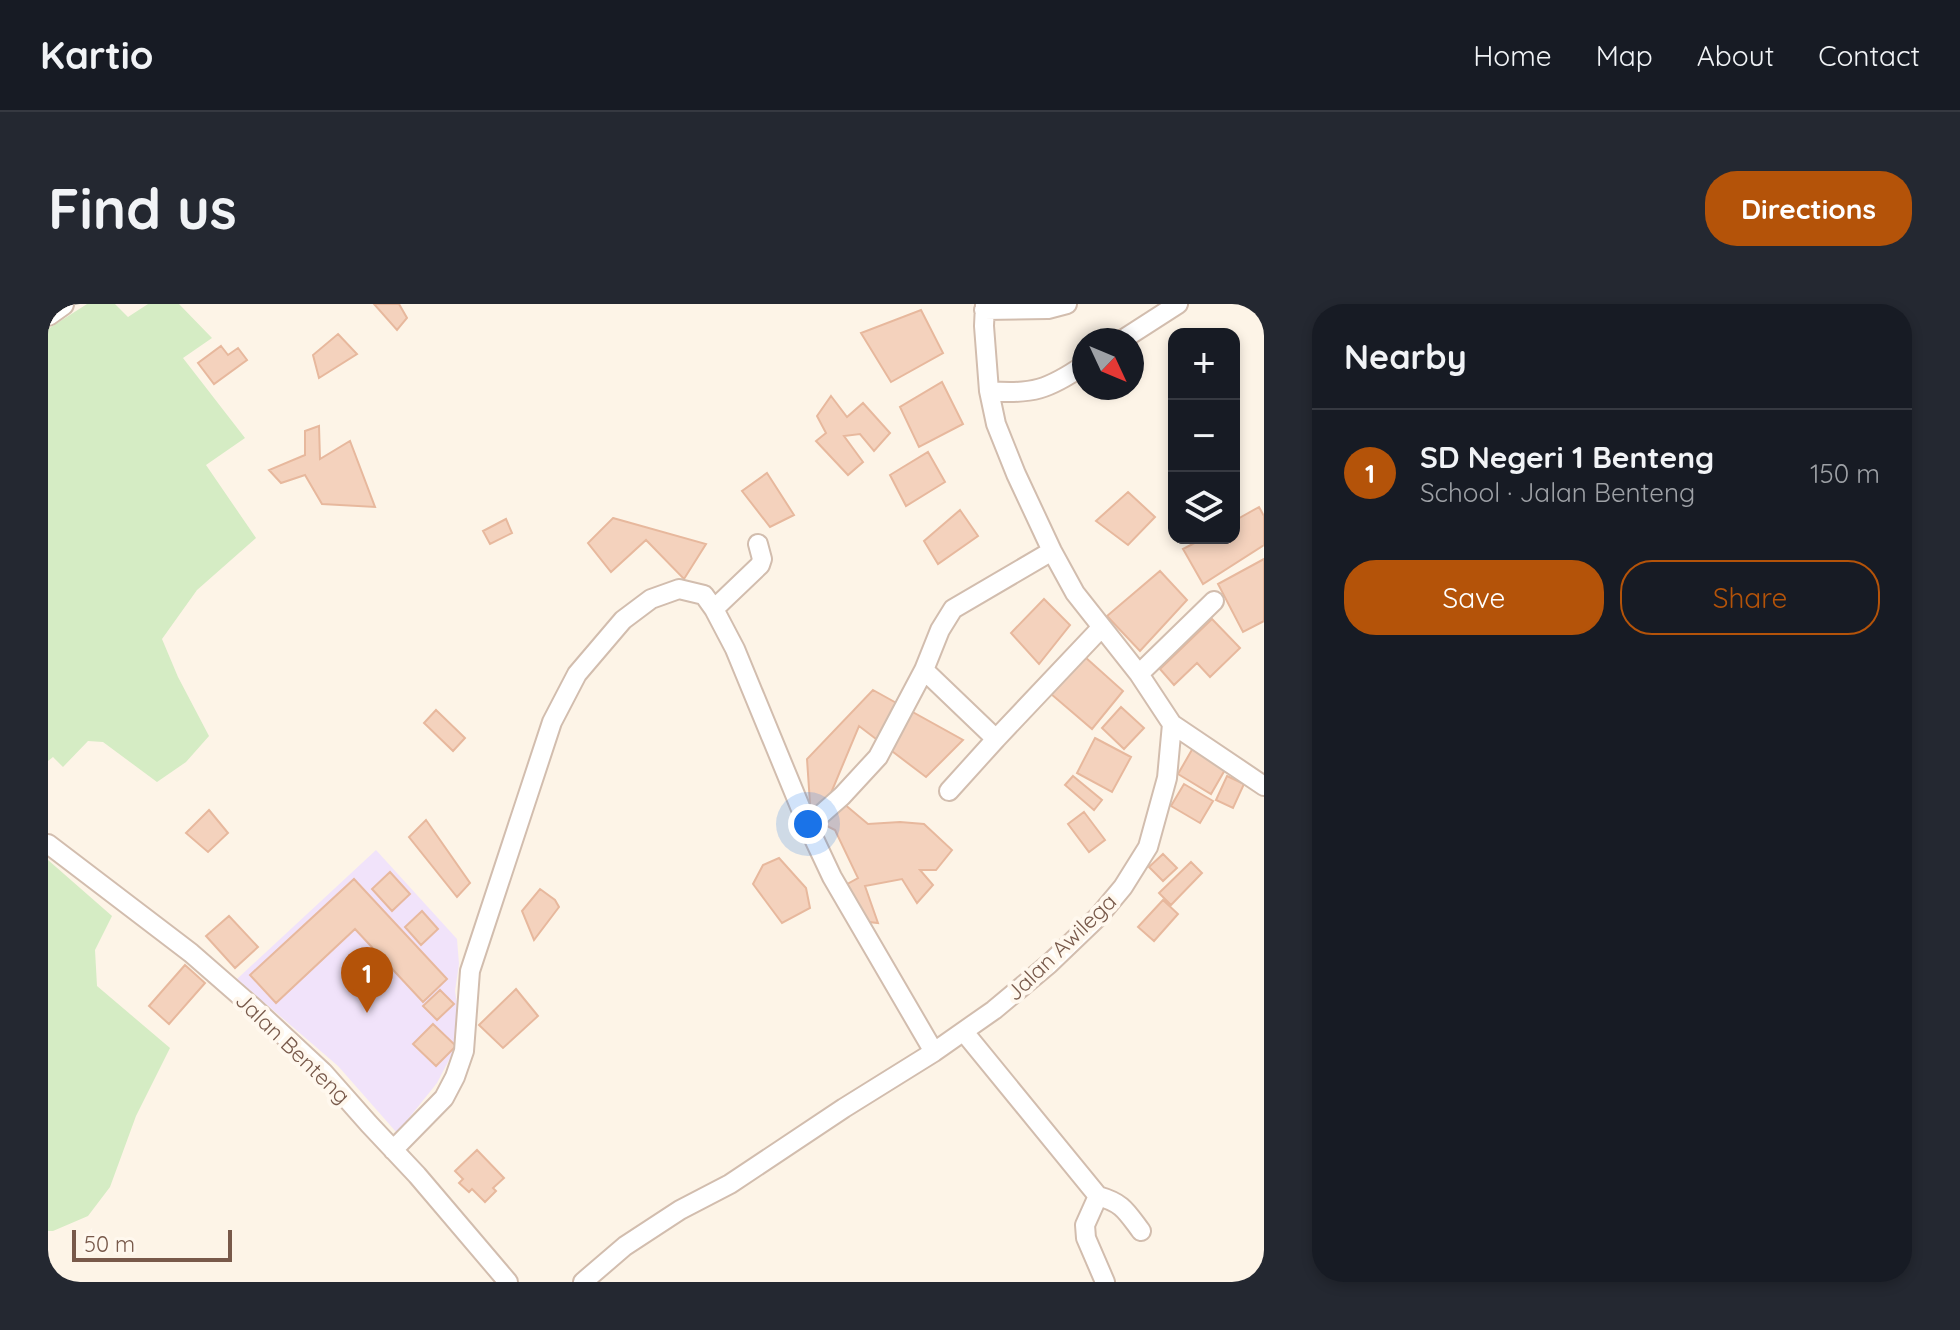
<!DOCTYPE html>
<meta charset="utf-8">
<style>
:root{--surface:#171b24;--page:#242831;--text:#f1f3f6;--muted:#9ea1a6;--line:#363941;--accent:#b45309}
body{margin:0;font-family:Quicksand,sans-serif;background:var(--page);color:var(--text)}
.controls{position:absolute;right:24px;top:24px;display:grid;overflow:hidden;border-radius:16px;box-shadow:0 4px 12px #0003}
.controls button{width:72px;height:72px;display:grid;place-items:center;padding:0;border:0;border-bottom:2px solid var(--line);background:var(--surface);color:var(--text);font:40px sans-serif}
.compass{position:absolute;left:1024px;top:24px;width:72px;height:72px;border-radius:50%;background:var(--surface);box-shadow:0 4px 12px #0003;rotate:134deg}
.scale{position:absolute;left:24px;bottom:20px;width:160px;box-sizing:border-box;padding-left:8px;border:4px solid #78594a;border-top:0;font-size:22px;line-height:28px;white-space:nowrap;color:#78594a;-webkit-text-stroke:6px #fff8ee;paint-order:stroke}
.you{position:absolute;left:760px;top:520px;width:28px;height:28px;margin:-20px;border:6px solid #fff;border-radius:50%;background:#1a73e8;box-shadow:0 0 0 12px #1a73e833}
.badge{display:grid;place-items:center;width:52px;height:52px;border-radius:50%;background:var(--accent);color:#fff;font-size:26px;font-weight:700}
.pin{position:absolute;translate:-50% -66px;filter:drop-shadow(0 2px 4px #0008)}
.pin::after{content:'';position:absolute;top:42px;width:28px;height:24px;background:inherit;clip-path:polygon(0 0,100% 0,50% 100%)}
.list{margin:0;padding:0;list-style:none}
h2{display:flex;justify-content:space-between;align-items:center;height:104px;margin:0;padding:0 32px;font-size:34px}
h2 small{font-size:26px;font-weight:400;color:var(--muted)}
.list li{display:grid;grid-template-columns:52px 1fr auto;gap:24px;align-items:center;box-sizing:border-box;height:128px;padding:0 32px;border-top:2px solid var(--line)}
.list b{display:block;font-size:30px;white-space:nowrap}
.list p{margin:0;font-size:26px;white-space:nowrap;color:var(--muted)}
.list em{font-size:26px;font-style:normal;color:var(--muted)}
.actions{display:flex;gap:16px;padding:24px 32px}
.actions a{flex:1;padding:18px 0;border:2px solid var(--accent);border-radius:32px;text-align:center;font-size:28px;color:var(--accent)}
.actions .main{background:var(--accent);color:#fff}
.icon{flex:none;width:44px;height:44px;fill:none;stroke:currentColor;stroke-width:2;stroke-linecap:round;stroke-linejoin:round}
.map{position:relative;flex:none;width:1216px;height:978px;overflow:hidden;border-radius:32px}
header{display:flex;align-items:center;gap:48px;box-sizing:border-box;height:112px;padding:0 40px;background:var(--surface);border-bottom:2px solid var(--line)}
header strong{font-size:38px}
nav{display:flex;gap:44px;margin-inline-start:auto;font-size:28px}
.intro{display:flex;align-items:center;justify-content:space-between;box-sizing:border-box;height:192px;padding:0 48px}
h1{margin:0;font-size:56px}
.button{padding:20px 36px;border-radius:32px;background:var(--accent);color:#fff;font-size:28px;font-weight:700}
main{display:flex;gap:48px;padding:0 48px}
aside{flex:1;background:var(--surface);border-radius:32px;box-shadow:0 4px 12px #0003}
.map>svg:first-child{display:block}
</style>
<header>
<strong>Kartio</strong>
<nav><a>Home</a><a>Map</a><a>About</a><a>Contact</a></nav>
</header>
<div class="intro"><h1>Find us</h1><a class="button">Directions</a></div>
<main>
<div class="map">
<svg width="1216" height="978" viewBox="0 0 1216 978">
<rect width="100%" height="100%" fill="#fdf4e7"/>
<path fill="#f1e3fa" d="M328,546L409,635L411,660L407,687L414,731L389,779L349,829L290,762L189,675Z"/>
<path fill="#d5ecc4" d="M39,0H67L80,13L100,0H131L164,34L135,54L197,134L158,161L208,234L149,286L114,335L130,373L161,432L138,458L109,478L55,438L40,437L15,463L5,453L0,457V25Z
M0,556L64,612L47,646L49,682L122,744L88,812L62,883L40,912L5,927H0Z"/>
<path fill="#f4d2bd" stroke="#e7b89d" stroke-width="2" d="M326,0H351L359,14L349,26Z
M873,6L895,49L843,78L813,29Z
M290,30L309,50L271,74L265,51Z
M173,42L180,51L190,44L199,56L166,80L150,59Z
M894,78L915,120L871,143L852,103Z
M783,92L799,113L815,99L842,129L826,147L812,130L796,132L815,158L800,171L768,137L778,129L769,112Z
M271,122L272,155L302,137L327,203L274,200L257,171L233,179L221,166L257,151V127Z
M880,148L897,178L858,202L842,171Z
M719,169L746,211L722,223L694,187Z
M1080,188L1107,213L1080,241L1048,217Z
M1211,203L1216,212V241L1155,280L1135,245L1156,234H1186V217Z
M912,206L930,232L890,260L876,237Z
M565,214L658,240L636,275L598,236L563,268L540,239Z
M458,215L464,229L442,240L435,227Z
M1216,255V317L1195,328L1170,280Z
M1112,267L1139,296L1092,347L1059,312Z
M996,295L1022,321L991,360L963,329Z
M1164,315L1192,344L1162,373L1149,359L1126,381L1112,365Z
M1037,353L1075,387L1044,425L1003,390Z
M825,386L915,436L878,473L811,422L783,489L820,520L852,518L876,520L904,546L888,566H872L885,581L869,599L854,575L817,582L830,619L812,617L792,584L810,574L787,526L763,514L759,455Z
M1073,403L1096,424L1076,445L1054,424Z
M388,406L417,434L405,447L376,419Z
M1047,434L1083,453L1064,488L1029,469Z
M1145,444L1178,464L1163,490L1130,470Z
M1025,472L1054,496L1046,506L1017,481Z
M1179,472L1196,480L1185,504L1168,496Z
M1136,480L1165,497L1152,519L1123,502Z
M161,506L180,529L160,548L138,529Z
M1036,508L1057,536L1041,548L1020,520Z
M378,516L422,579L409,593L361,533Z
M1115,550L1129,564L1115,577L1101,563Z
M731,554L758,584L762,604L734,619L705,580L715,561Z
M1143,558L1154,569L1123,601L1111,589Z
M342,568L362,590L344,607L324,585Z
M306,575L399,675L375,698L307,625L228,699L202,671Z
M492,585L507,596L511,603L486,636L474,607Z
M1115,596L1130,610L1106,637L1090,623Z
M374,607L390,625L373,641L357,623Z
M181,612L210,643L187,664L158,632Z
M137,661L157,679L121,720L101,702Z
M468,685L490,712L455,744L431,721Z
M392,686L406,700L389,716L375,702Z
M385,720L408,742L388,762L365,740Z
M429,846L456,874L445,884L448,887L437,898L424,885L421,888L411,879L415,875L407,867Z"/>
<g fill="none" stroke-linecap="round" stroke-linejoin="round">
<defs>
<path id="minor" d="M936,6L1000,5L1019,0
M1074,36L1130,0
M941,87C984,91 1001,85 1036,61
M666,305L712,261L714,255L710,240
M876,366L948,435L1053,324
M1091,370L1166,297
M1124,420L1216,482
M901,487L948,435
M0,540L143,649L206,704L275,768L321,820L369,871L460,978
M916,728L1050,892L1037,921L1038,934L1057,978
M886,748L784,573L760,522L794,492L830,453L876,366L892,326L905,305L1004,247
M345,846L396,794L407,773L416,747L422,667L504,418L529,370L575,316L603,295L631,285L656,291L666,305L687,345L760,522
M1050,892C1075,899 1078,907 1093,927
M535,978L577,942L632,906L682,880L796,804L886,748L946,706L1001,660L1050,613L1075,583L1100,543L1119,474L1124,420L1091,370L1027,289L1004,247L968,170L948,120L941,87L936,22L937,0"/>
<path id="tertiary" d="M0,10L14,0"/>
</defs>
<use href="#minor" stroke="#d2bdae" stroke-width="22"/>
<use href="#tertiary" stroke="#d2bdae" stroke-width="26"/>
<use href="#minor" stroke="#fff" stroke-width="18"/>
<use href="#tertiary" stroke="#fff" stroke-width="22"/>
</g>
<g text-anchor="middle" stroke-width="8" stroke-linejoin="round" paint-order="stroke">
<g font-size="22" fill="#78594a" stroke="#fff8ee">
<text transform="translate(1013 643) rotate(-44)" y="8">Jalan Awilega</text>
<text transform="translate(245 744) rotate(44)" y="8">Jalan Benteng</text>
</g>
</g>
</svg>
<div class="controls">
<button>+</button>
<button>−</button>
<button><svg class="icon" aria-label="layers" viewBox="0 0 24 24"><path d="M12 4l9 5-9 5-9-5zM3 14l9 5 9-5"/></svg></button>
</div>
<svg class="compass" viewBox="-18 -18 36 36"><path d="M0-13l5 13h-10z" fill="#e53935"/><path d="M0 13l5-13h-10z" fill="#9ea1a6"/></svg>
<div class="scale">50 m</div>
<div class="you"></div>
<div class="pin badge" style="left:319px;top:709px">1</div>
</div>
<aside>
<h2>Nearby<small></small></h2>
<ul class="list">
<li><span class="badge">1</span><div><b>SD Negeri 1 Benteng</b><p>School · Jalan Benteng</p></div><em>150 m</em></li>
</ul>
<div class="actions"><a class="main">Save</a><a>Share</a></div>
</aside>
</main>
